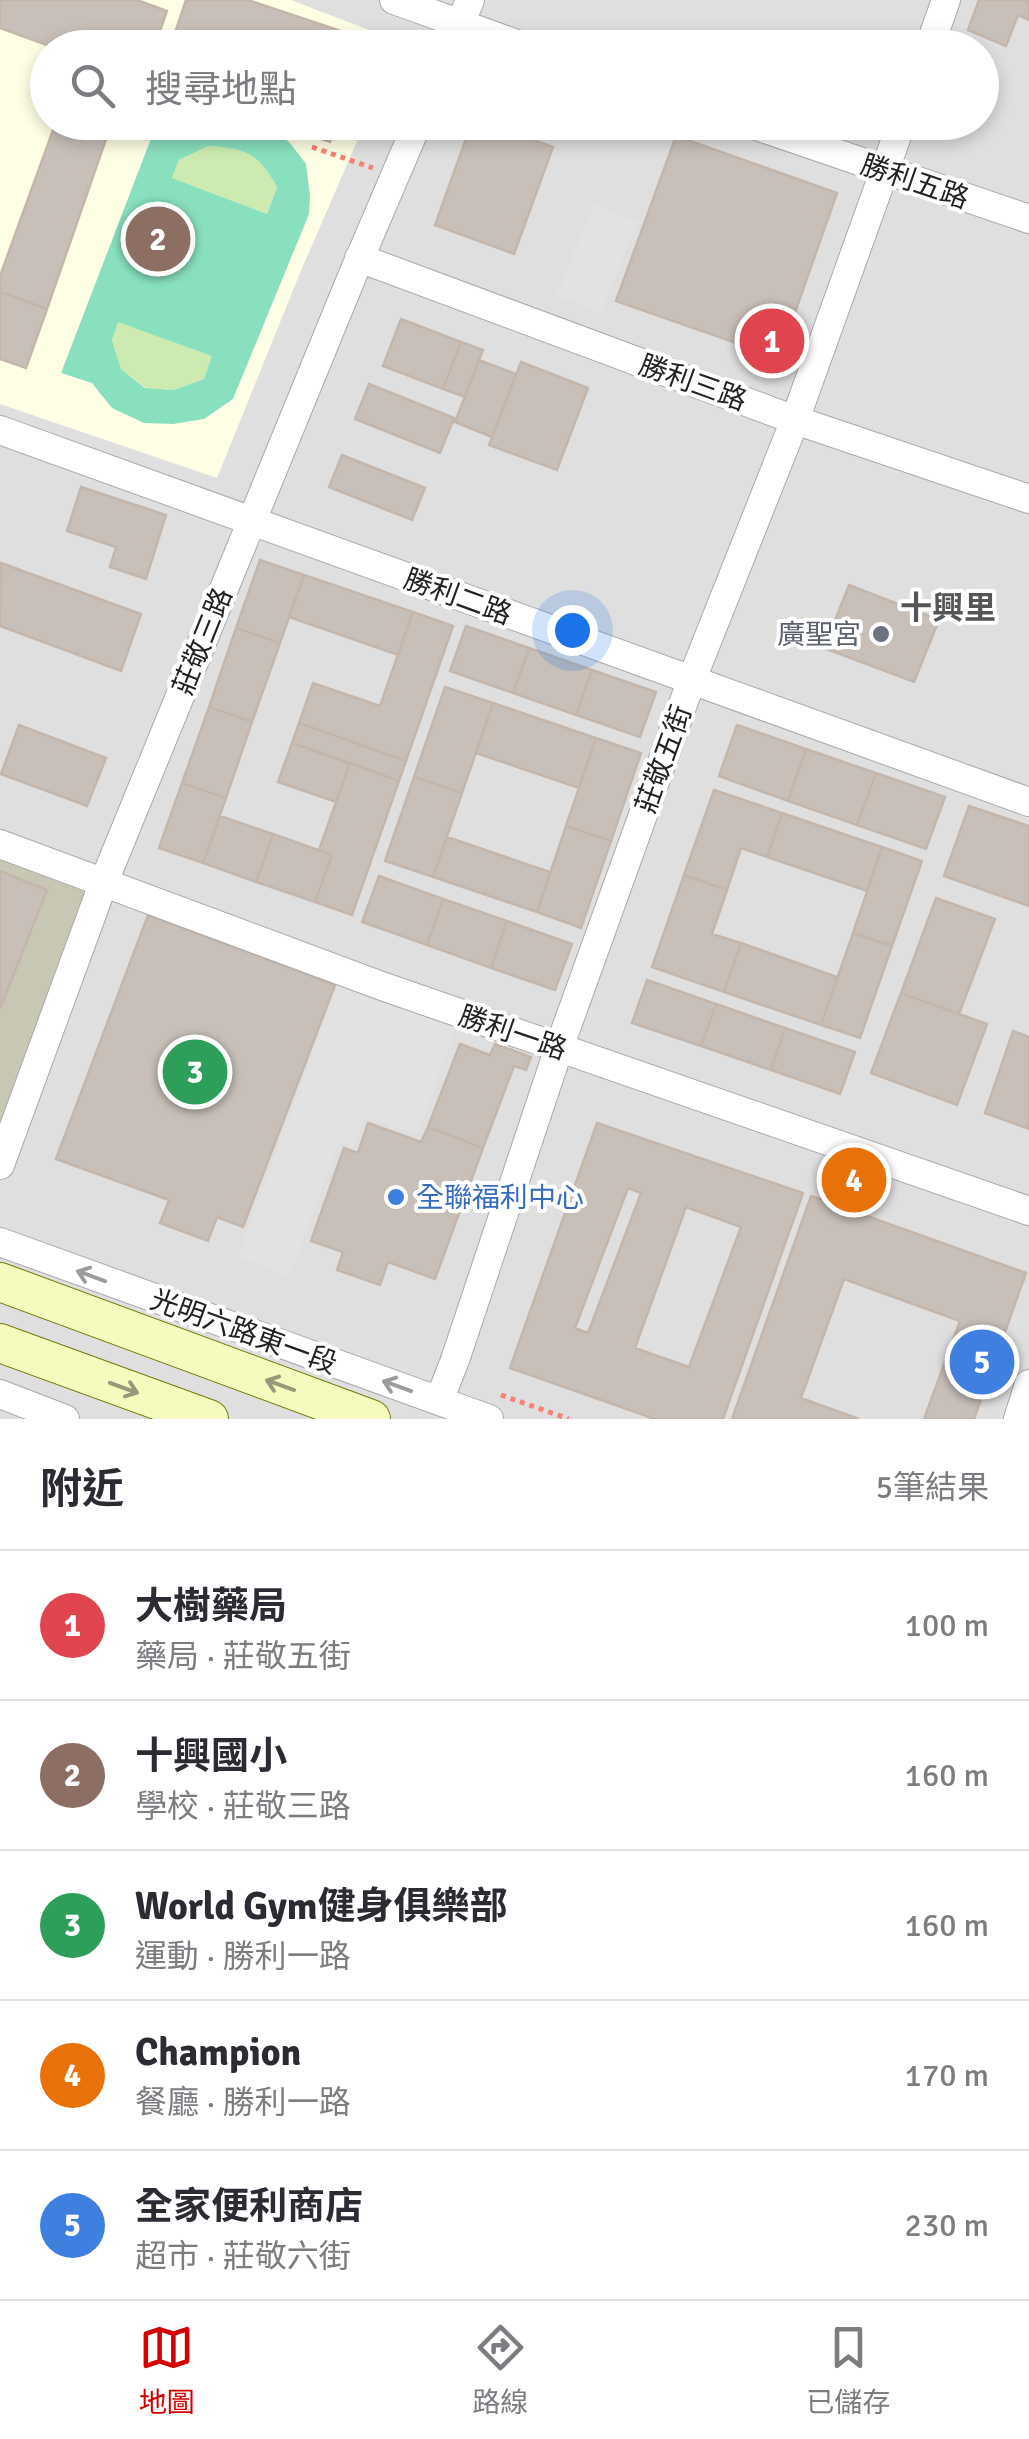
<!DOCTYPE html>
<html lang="zh-TW">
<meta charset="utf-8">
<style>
:root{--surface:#fff;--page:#f7f7f7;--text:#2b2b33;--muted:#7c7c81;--line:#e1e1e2;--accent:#d40000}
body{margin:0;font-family:Signika,"Noto Sans TC",sans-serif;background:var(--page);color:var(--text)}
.you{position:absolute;left:572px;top:630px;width:35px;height:35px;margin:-25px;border:8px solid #fff;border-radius:50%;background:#1a73e8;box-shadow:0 0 0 15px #1a73e833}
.badge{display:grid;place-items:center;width:65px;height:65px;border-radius:50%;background:var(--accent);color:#fff;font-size:32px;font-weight:700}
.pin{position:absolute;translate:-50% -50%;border:5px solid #fff;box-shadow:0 2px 10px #0006}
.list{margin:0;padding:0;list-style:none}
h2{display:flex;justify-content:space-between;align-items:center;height:130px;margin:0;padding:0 40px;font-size:42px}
h2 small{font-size:32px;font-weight:400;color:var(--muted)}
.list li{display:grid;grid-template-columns:65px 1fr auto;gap:30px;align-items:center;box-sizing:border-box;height:150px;padding:0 40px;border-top:2px solid var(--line)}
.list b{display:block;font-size:38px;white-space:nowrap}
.list p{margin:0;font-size:32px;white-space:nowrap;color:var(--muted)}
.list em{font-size:32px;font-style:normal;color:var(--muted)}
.icon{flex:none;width:55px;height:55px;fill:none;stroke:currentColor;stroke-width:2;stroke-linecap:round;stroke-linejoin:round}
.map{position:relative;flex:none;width:1029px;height:1419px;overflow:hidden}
.search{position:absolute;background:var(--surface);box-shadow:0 5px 15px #0003;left:30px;right:30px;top:30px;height:110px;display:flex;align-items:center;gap:25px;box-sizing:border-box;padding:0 35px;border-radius:55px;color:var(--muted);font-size:38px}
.sheet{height:880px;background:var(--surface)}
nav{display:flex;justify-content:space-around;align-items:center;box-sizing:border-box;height:140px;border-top:2px solid var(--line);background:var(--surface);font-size:28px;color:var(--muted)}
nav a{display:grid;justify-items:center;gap:5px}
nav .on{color:var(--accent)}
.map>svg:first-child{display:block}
</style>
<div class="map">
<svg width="1029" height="1419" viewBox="0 0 1029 1419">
<rect width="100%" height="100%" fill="#f2efe9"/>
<path fill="#e0dfdf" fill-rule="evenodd" d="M0,0H1029V1419H0ZM48,48H982V122H48Z"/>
<path fill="#ffffe5" d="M0,0H291L400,42L397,48H48V122L365,123L300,273L217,478L0,404Z"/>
<path fill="#c7c7b4" d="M0,854L92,890L0,1142Z"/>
<path fill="#cdebb0" d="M208,146C247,148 258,152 277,187L267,214L172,178L179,160Z
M118,321L213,356L204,379L174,390L146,388L121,369L112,340Z"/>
<path fill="#88e0be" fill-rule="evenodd" d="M157,123H178L188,127L214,122L251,123L268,126L290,143L306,164L310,196L309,214L233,399L204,419L173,424L144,423L112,408L92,383L61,373ZM208,146C246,148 258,153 277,187L267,214L172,178L179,160ZM118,322L212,356L204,379L174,390L145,388L121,369L112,340Z"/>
<path fill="#e2e2e2" d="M594,204L638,222L600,313L557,295Z
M339,981L457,1023L417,1135L365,1117L354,1147L339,1142L290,1276L238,1257Z"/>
<path fill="#c7bfb8" stroke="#c4b6ab" stroke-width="2.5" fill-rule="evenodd" d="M0,0H137L167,11L154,48H55L0,28Z
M186,0H248L365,39L362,48H170Z
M979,0H1029V20L1018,15L1006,46L968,30Z
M56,122H112L47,309L0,292V276Z
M272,122H337L330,142Z
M472,122H484L553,147L514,254L435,225Z
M676,136L837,193L779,358L616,301Z
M0,292L47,309L26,368L0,359Z
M401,319L461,342L443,389L383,366Z
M461,342L483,350L465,397L443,389Z
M479,360L516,374L492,437L455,422Z
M521,362L588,388L557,470L489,445Z
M369,384L454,418L440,453L355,419Z
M342,455L425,488L412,520L329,487Z
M81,487L166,515L146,579L110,567L116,547L67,531Z
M260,560L304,575L280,643L236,628Z
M1,563L141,614L121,671L0,626Z
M304,575L413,612L398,655L289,617Z
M849,585L939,620L914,682L824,648Z
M413,612L453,626L406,761L299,723L313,683L380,706Z
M466,626L529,648L513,693L450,671Z
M236,628L280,643L252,722L209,707Z
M529,648L592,670L576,715L513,693Z
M592,670L656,692L640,737L576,715Z
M445,687L493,703L462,793L414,777Z
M493,703L596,738L579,788L476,753Z
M209,707L252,722L226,798L182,783Z
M299,723L406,761L399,781L292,743Z
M19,725L106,758L87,806L1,774Z
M737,725L806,749L788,801L719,776Z
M596,738L641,753L611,841L566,826Z
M292,743L350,763L336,802L278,782Z
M806,749L876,773L857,825L788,801Z
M350,763L399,781L352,915L315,902L332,855L319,850Z
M876,773L945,797L926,849L857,825Z
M414,777L462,793L433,877L385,861Z
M182,783L226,798L203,863L159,848Z
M714,790L782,813L767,857L741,848L727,890L684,875Z
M969,806L1029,826V906L944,876Z
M782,813L882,847L867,891L767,857Z
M220,816L273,834L256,882L203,863Z
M566,826L611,841L581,928L537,912Z
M273,834L332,855L315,902L256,882Z
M447,837L550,872L537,912L433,877Z
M882,847L922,861L892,946L853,933Z
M0,871L47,890L0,1009Z
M684,875L727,890L712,934L741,943L724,992L652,967Z
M379,876L443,899L427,945L362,922Z
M936,898L995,919L959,1014L901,993Z
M443,899L507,921L491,968L427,945Z
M148,915L335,985L243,1227L217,1217L208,1241L160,1223L169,1200L56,1159Z
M507,921L572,944L555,990L491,968Z
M853,933L892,946L860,1038L821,1025Z
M741,943L837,977L821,1025L724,992Z
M647,980L716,1004L701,1046L632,1023Z
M901,993L987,1024L957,1105L871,1073Z
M716,1004L785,1028L771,1070L701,1046Z
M785,1028L855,1052L840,1094L771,1070Z
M1013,1031L1029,1037V1129L985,1113Z
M460,1044L490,1055L495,1044L531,1057L526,1070L514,1066L483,1148L428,1127Z
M368,1123L421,1142L428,1127L483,1148L435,1279L388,1262L380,1285L337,1270L343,1252L311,1241L344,1148L358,1153Z
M597,1123L803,1193L723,1419H655L510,1368ZM628,1188L641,1193L588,1333L575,1328ZM686,1207L741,1227L689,1367L635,1348Z
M811,1196L1026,1273L974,1419H924L960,1321L844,1279L801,1398L859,1419H732Z"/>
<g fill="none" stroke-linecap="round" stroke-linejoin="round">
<defs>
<path id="street" d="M394,0L528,48
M450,48L470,0
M929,48L946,0
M745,122L1029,219
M359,258L795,420L1029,499
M0,430L1029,802
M0,844L379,985L1029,1211
M0,1165L103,884L353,274L418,122
M0,1242L489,1419
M0,1394L65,1419
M439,1401L455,1360L559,1048L692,679L795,420L902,122
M1018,1419L1029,1384"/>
<path id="secondary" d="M0,1282L371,1419
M0,1343L209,1419"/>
</defs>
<use href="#street" stroke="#a9a9a9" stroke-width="30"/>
<use href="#secondary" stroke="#707d05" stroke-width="40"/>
<path stroke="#fa8072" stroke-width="5" stroke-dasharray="5 5" stroke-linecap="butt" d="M312,147L373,168
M501,1395L569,1419"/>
<use href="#street" stroke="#fff" stroke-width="28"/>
<use href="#secondary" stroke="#f7fabf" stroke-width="38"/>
</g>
<defs><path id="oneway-shaft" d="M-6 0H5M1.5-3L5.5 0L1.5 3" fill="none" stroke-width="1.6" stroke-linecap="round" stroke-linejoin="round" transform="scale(2.5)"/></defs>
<g stroke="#9c9c9c">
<use href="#oneway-shaft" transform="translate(91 1276) rotate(-160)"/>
<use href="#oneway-shaft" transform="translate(397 1386) rotate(-160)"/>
</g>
<g stroke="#979978">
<use href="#oneway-shaft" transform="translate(280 1385) rotate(-160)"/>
<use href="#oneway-shaft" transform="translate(124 1388) rotate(20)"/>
</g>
<circle fill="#6b7280" stroke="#fff" stroke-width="4" cx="881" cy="634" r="10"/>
<circle fill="#3f7fe0" stroke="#fff" stroke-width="4" cx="396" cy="1197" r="10"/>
<g text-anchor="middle" stroke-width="8" stroke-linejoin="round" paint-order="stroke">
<g font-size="28" fill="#222" stroke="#fff">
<text transform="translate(915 181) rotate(19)" y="10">勝利五路</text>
<text transform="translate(693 382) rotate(20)" y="10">勝利三路</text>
<text transform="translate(458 596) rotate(20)" y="10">勝利二路</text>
<text transform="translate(202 641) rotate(-68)" y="10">莊敬三路</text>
<text transform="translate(663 759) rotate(-70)" y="10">莊敬五街</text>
<text transform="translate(513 1032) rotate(19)" y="10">勝利一路</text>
<text transform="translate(244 1331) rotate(20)" y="10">光明六路東一段</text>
</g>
<g font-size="28" fill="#5b616d" stroke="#fff" text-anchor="end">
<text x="861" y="644">廣聖宮</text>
</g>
<g font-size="28" fill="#366cbe" stroke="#fff" text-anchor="start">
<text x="416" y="1207">全聯福利中心</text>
</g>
<g font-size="32" font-weight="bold" fill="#555" stroke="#fff">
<text x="948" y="619">十興里</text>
</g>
</g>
</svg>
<div class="you"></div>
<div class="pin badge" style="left:772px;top:341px;background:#e0444e">1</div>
<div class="pin badge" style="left:158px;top:239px;background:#8d6e63">2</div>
<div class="pin badge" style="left:195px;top:1072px;background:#2e9e5b">3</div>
<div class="pin badge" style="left:854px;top:1180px;background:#e8710a">4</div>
<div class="pin badge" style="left:982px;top:1362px;background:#3f7fe0">5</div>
<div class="search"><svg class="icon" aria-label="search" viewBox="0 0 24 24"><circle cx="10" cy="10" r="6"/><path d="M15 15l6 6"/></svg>搜尋地點</div>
</div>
<section class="sheet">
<h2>附近<small>5筆結果</small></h2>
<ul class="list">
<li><span class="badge" style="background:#e0444e">1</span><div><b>大樹藥局</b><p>藥局 · 莊敬五街</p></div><em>100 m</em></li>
<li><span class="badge" style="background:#8d6e63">2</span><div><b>十興國小</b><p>學校 · 莊敬三路</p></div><em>160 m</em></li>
<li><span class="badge" style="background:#2e9e5b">3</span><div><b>World Gym健身俱樂部</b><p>運動 · 勝利一路</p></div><em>160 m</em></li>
<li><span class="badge" style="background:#e8710a">4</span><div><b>Champion</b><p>餐廳 · 勝利一路</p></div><em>170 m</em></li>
<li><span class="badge" style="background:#3f7fe0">5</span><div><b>全家便利商店</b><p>超市 · 莊敬六街</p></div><em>230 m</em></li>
</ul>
</section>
<nav>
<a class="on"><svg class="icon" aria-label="map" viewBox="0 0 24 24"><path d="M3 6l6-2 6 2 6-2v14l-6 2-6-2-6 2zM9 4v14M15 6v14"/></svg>地圖</a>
<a><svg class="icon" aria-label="directions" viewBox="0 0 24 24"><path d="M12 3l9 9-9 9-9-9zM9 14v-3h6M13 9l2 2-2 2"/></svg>路線</a>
<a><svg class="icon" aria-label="saved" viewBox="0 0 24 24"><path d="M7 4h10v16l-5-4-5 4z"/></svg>已儲存</a>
</nav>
